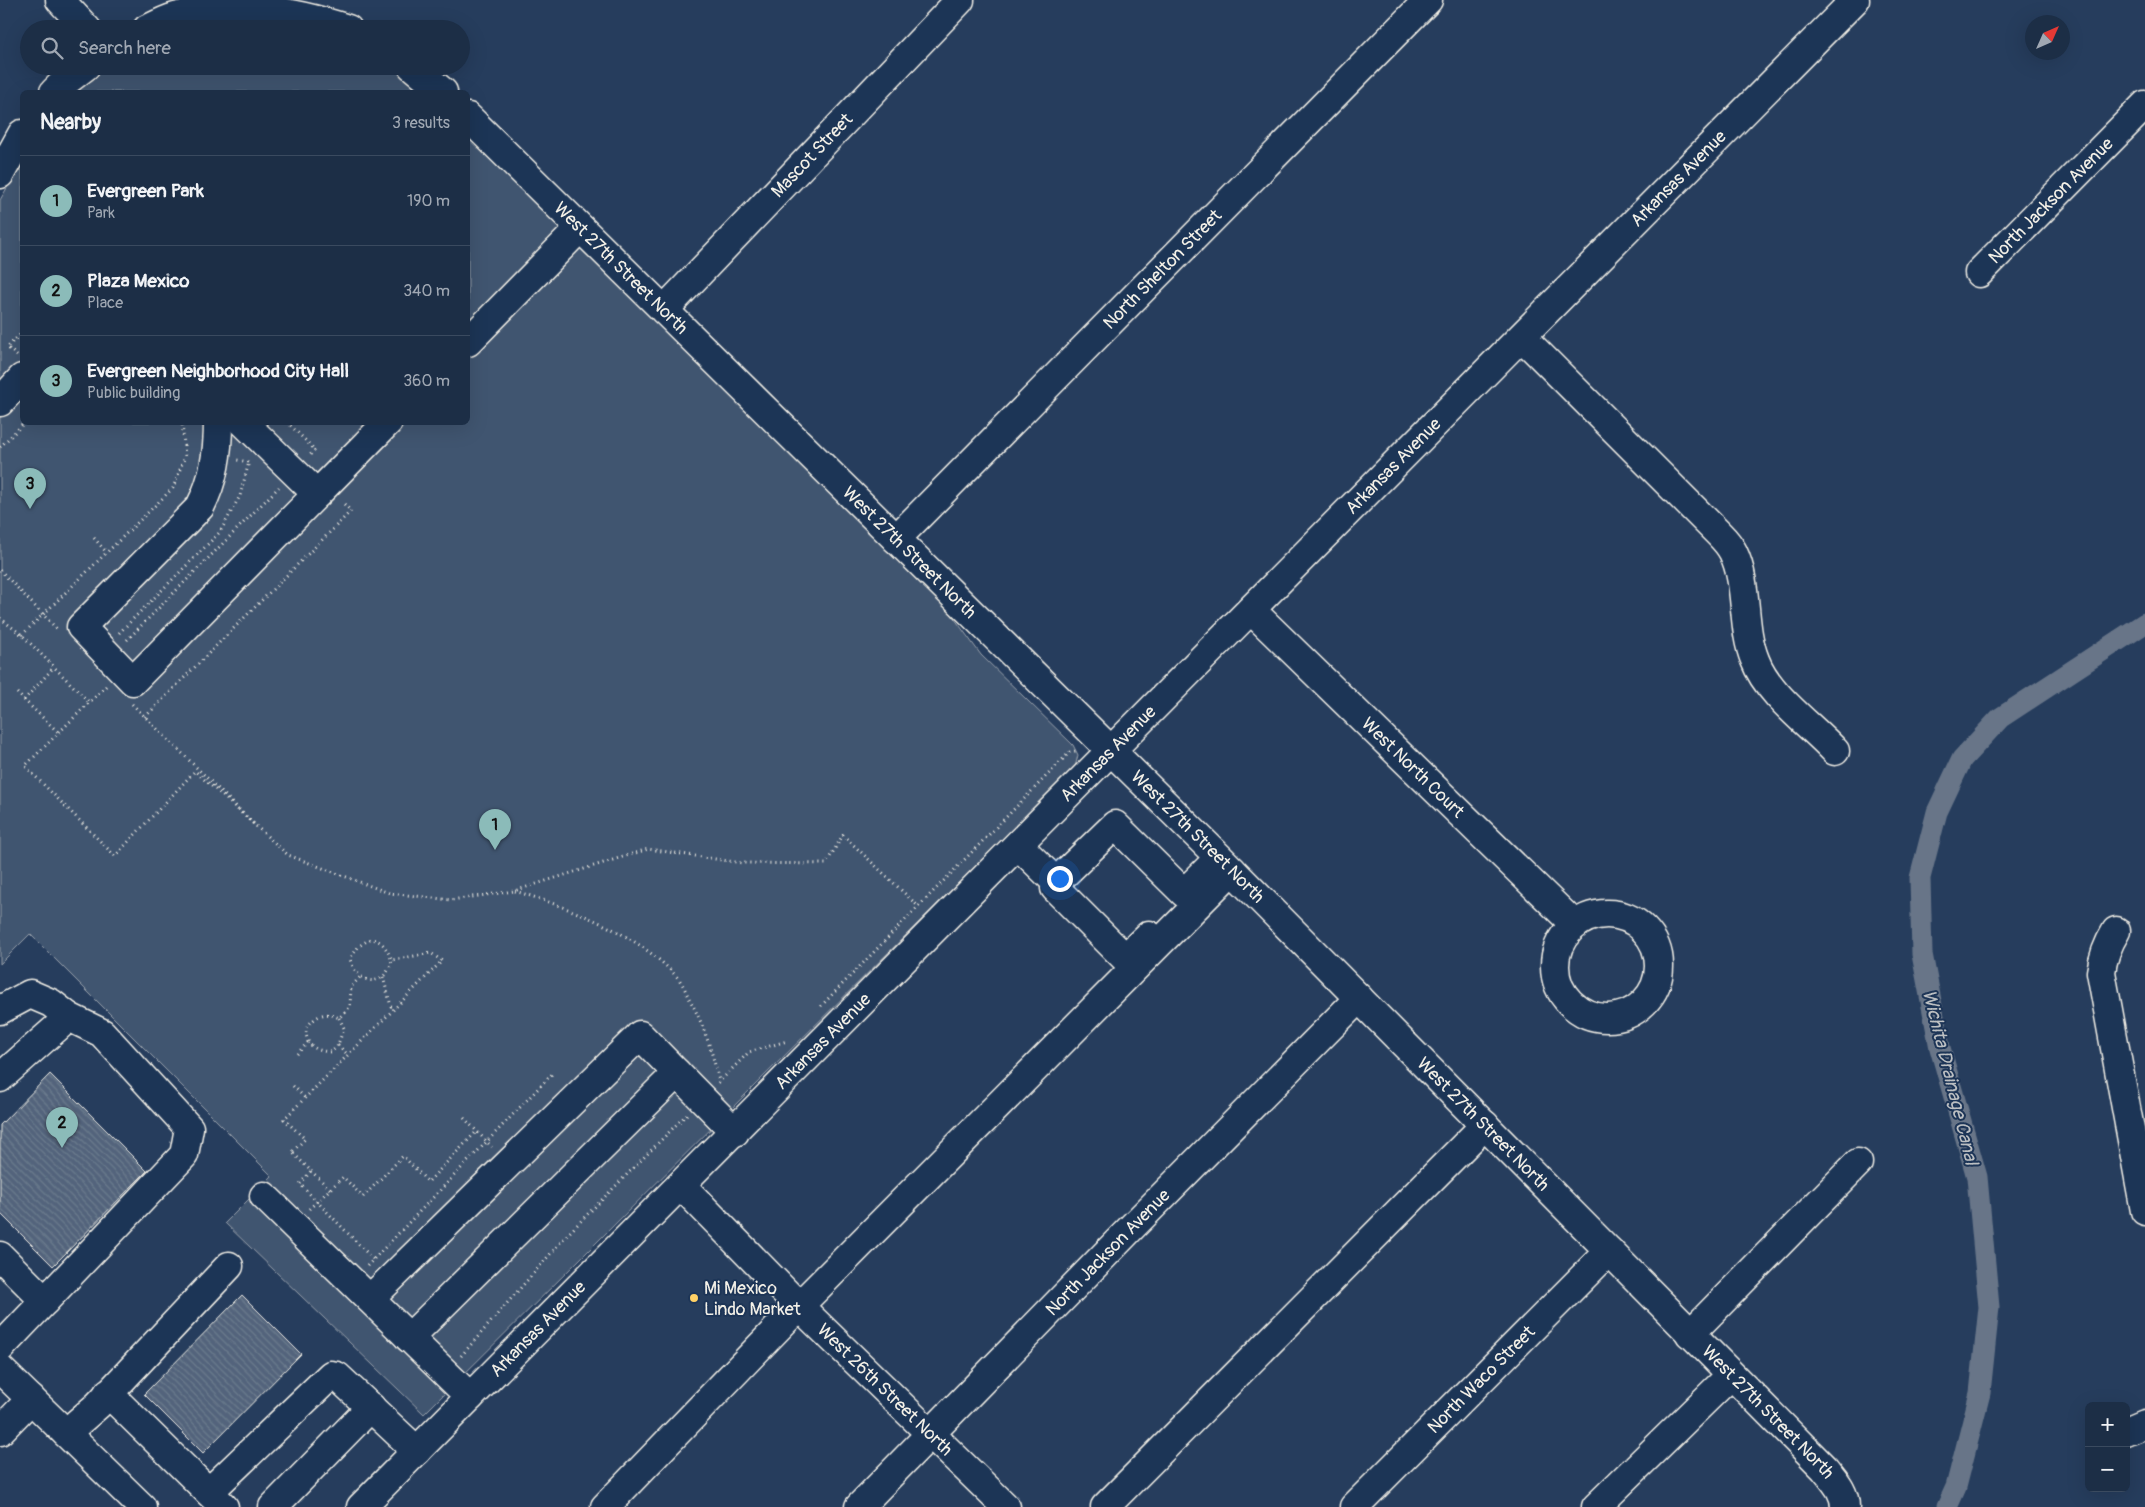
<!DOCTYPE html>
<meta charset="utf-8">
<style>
:root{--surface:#1c2e46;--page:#25364d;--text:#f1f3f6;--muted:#a0a8b3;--line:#3a4a5f;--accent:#8bbbb9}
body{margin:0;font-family:Pangolin,sans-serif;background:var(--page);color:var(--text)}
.controls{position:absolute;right:15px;bottom:15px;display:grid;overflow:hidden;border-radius:8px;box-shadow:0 5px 20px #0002}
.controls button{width:45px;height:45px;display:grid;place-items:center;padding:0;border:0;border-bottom:1px solid var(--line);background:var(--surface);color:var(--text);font:25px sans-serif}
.compass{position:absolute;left:2025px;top:15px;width:45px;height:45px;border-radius:50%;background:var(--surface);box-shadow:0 5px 20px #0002;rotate:45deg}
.you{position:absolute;left:1059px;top:878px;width:18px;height:18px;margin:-12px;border:4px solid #fff;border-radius:50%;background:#1a73e8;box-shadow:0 0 0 8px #1a73e833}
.badge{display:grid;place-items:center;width:32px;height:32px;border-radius:50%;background:var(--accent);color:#111;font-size:16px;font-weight:700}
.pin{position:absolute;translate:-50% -41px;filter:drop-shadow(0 1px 2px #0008)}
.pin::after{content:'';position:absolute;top:26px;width:18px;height:15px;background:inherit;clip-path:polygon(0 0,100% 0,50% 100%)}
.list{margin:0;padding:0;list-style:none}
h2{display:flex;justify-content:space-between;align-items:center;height:65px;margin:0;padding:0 20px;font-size:21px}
h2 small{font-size:16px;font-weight:400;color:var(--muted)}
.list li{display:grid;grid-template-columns:32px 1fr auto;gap:15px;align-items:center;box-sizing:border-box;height:90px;padding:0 20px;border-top:1px solid var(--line)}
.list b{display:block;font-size:19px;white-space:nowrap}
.list p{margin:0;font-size:16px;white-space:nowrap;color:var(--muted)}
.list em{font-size:16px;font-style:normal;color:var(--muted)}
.icon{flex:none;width:28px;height:28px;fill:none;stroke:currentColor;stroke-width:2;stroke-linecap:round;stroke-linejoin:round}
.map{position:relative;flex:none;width:2145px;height:1507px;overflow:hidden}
.search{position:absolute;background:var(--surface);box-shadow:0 5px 20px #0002;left:20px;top:20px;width:450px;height:55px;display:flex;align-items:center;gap:12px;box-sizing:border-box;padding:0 18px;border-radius:28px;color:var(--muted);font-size:19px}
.panel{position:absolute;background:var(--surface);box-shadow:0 5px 20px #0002;left:20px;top:90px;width:450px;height:335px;border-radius:8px}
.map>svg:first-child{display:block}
</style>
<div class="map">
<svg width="2145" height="1507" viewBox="0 0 2145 1507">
<defs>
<pattern id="building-back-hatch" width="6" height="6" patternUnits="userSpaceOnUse" patternTransform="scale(1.25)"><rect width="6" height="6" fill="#52647b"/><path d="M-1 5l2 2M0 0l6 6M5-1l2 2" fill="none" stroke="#6c7b8e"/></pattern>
</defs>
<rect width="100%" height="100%" fill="#263d5d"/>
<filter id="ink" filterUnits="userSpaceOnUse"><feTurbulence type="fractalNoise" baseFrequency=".02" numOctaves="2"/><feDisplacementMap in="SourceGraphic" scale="10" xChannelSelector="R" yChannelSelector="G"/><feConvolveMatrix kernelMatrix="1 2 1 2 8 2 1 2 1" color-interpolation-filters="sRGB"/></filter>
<g filter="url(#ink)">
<path fill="#40546f" stroke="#9aa2ac" d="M246,20L313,29H182Z
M104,66H394L426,92H73Z
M468,134L952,615L981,655L1073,745L1078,755L1075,767L424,1414L225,1223L272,1176L30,934L0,964V200L22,162V422H468Z"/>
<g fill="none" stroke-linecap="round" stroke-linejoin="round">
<path stroke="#677588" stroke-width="21" d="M1947,1507L1956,1487L1980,1393L1989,1307L1977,1177L1940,1048L1922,954L1920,878L1937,812L1962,759L2000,718L2145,623"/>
</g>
<path fill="url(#building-back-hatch)" stroke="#f4f1e8" d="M50,1074L147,1171L53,1266L0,1213V1125Z
M242,1295L301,1354L203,1453L144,1394Z"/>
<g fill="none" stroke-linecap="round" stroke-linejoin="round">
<defs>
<g id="minor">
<path d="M60,0L87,29"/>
<path d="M147,29C157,25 168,18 179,16C241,2 289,10 348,29"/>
<path d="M412,66L443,92"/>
<path d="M54,92L60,86L86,66"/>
<path id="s1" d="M468,117L1219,857L1825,1469C1834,1481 1845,1491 1845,1507"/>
<path d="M0,174L22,134"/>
<path id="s2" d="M1979,273L2145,105"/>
<path id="s3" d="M664,310L960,0"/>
<path d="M1522,337L1719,534C1724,539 1730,546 1733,552C1749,585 1741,626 1755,660C1768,695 1810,724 1835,751"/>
<path d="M468,342L580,228"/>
<path d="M0,402L22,378"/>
<path d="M218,422C218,453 214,480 200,507L81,627L133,681L317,494L243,422"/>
<path d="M317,494L388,422"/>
<path id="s4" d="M896,539L1428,0"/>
<path id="s5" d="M1251,610L1575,925"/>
<path d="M1018,845L1056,882L1115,825L1184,893L1210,867"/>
<path d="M1056,882L1055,888L1125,958L1149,935"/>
<circle cx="1607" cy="966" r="52"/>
<path d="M2116,931C2108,944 2103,956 2101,972L2145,1211"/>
<path d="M0,1010L30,994L51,1003L69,1017"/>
<path d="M0,1078L69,1017L102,1033L189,1128L184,1155L0,1348"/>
<path id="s6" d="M681,1185L799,1306L1006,1507"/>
<path d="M264,1196L470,1397"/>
<path d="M0,1256L45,1301"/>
<path d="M370,1299L640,1035L677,1073"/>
<path d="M1690,1334L1858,1163"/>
<path d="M409,1338L677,1073L735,1132"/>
<path d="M108,1393L224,1507"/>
<path d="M0,1431L31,1399"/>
<path d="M2126,1432L2145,1424"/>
<path d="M66,1433L98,1405L229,1266"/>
<path d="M209,1492L331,1375L337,1376L417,1451"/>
<path d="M273,1507L371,1407"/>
<path id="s7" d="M361,1507L1855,0"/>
<path d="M605,1507L799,1306L1232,870"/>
<path id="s8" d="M859,1507L1133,1226L1359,998"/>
<path d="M1105,1507L1485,1125"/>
<path id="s9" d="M1354,1507L1609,1251"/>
<path d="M1596,1507L1731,1375"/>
</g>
<path id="major" d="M0,1369L142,1507"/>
</defs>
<use href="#minor" stroke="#f4f1e8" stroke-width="31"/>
<use href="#major" stroke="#f4f1e8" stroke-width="31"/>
<path stroke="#f4f1e8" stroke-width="3" stroke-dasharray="1 4" stroke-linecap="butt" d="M17,356L7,347L22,333
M287,422L315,450L309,456
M0,447L25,422
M94,538L107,553
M0,570L57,629
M0,618L22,635L89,702
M119,633L220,532L240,496L249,462L237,460
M22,635L173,488L185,456L182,422
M127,640L279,487
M106,686L25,766L115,856L195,771L288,855L389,893L451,900L514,891L648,849L742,863L826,864L843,835L919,907
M17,693L24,700L54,667
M24,700L58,732
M132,704L256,826
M145,717L351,511L342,502
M515,891C573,909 636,932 678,978C683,984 686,992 689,998C704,1025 712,1051 719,1081
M383,977L391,1006L396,1007
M821,1006L1070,752L1076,751
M339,1018L344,1028L337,1047L331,1052C315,1051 305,1045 306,1028C316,1016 324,1010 339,1018L350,1007L351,987L360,977
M338,1045L348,1055
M297,1054L308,1042
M718,1083L749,1052L787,1041
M293,1086L305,1098
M464,1118L492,1147
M311,1171L330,1189
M309,1209L343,1177L363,1197L403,1156L428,1182L477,1131
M373,1259L300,1184L311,1171L292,1152L305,1139L284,1119L442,961L431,953L392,960C386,948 383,940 370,939L359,946L350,959C358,986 385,989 392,960
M367,1266L554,1072
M461,1356L566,1236L687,1114"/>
<use href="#minor" stroke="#1d3557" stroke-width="28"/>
<use href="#major" stroke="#1d3557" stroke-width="28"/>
</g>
</g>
<circle fill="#ffd166" stroke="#1d3557" stroke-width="2" cx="694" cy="1298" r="5"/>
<g text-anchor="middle" stroke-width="4" stroke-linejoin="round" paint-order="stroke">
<g font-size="18" fill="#f4f1e8" stroke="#1d3557">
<text dy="6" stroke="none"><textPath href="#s3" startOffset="214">Mascot Street</textPath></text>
<text dy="6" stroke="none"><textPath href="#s7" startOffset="1871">Arkansas Avenue</textPath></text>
<text dy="6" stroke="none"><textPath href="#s2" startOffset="102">North Jackson Avenue</textPath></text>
<text dy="6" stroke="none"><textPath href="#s1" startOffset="215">West 27th Street North</textPath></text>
<text dy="6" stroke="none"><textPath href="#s4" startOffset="379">North Shelton Street</textPath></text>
<text dy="6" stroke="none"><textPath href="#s7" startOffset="1466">Arkansas Avenue</textPath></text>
<text dy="6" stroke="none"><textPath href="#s1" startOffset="620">West 27th Street North</textPath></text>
<text dy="6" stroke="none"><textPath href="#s7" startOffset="1061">Arkansas Avenue</textPath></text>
<text dy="6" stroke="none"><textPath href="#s5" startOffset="226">West North Court</textPath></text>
<text dy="6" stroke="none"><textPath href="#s1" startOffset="1025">West 27th Street North</textPath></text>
<text dy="6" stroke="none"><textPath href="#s7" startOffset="656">Arkansas Avenue</textPath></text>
<text dy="6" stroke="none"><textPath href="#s1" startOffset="1430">West 27th Street North</textPath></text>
<text dy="6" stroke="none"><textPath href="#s8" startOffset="356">North Jackson Avenue</textPath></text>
<text dy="6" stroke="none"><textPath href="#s7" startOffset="251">Arkansas Avenue</textPath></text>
<text dy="6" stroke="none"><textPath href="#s9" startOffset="180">North Waco Street</textPath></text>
<text dy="6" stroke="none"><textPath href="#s6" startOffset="289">West 26th Street North</textPath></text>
<text dy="6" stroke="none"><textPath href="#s1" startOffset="1835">West 27th Street North</textPath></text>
</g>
<g font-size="18" fill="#f4f1e8" stroke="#1d3557" text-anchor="start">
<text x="704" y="1294">Mi Mexico<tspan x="704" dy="21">Lindo Market</tspan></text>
</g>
<g font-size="19" font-style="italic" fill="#bcbfc2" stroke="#1d3557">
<text transform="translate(1951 1077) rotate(76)" y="7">Wichita Drainage Canal</text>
</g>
</g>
</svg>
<div class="controls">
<button>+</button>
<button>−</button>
</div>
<svg class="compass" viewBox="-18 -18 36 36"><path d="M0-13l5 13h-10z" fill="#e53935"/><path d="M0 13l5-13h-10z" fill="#a0a8b3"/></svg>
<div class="you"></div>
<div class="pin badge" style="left:495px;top:850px">1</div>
<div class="pin badge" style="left:62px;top:1148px">2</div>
<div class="pin badge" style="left:30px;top:509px">3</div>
<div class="search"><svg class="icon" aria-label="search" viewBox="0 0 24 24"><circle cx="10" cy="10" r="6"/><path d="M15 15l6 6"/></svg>Search here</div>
<section class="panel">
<h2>Nearby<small>3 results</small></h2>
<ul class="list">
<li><span class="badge">1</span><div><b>Evergreen Park</b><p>Park</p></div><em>190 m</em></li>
<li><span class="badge">2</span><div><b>Plaza Mexico</b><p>Place</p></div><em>340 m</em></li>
<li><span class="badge">3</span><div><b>Evergreen Neighborhood City Hall</b><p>Public building</p></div><em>360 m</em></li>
</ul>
</section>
</div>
